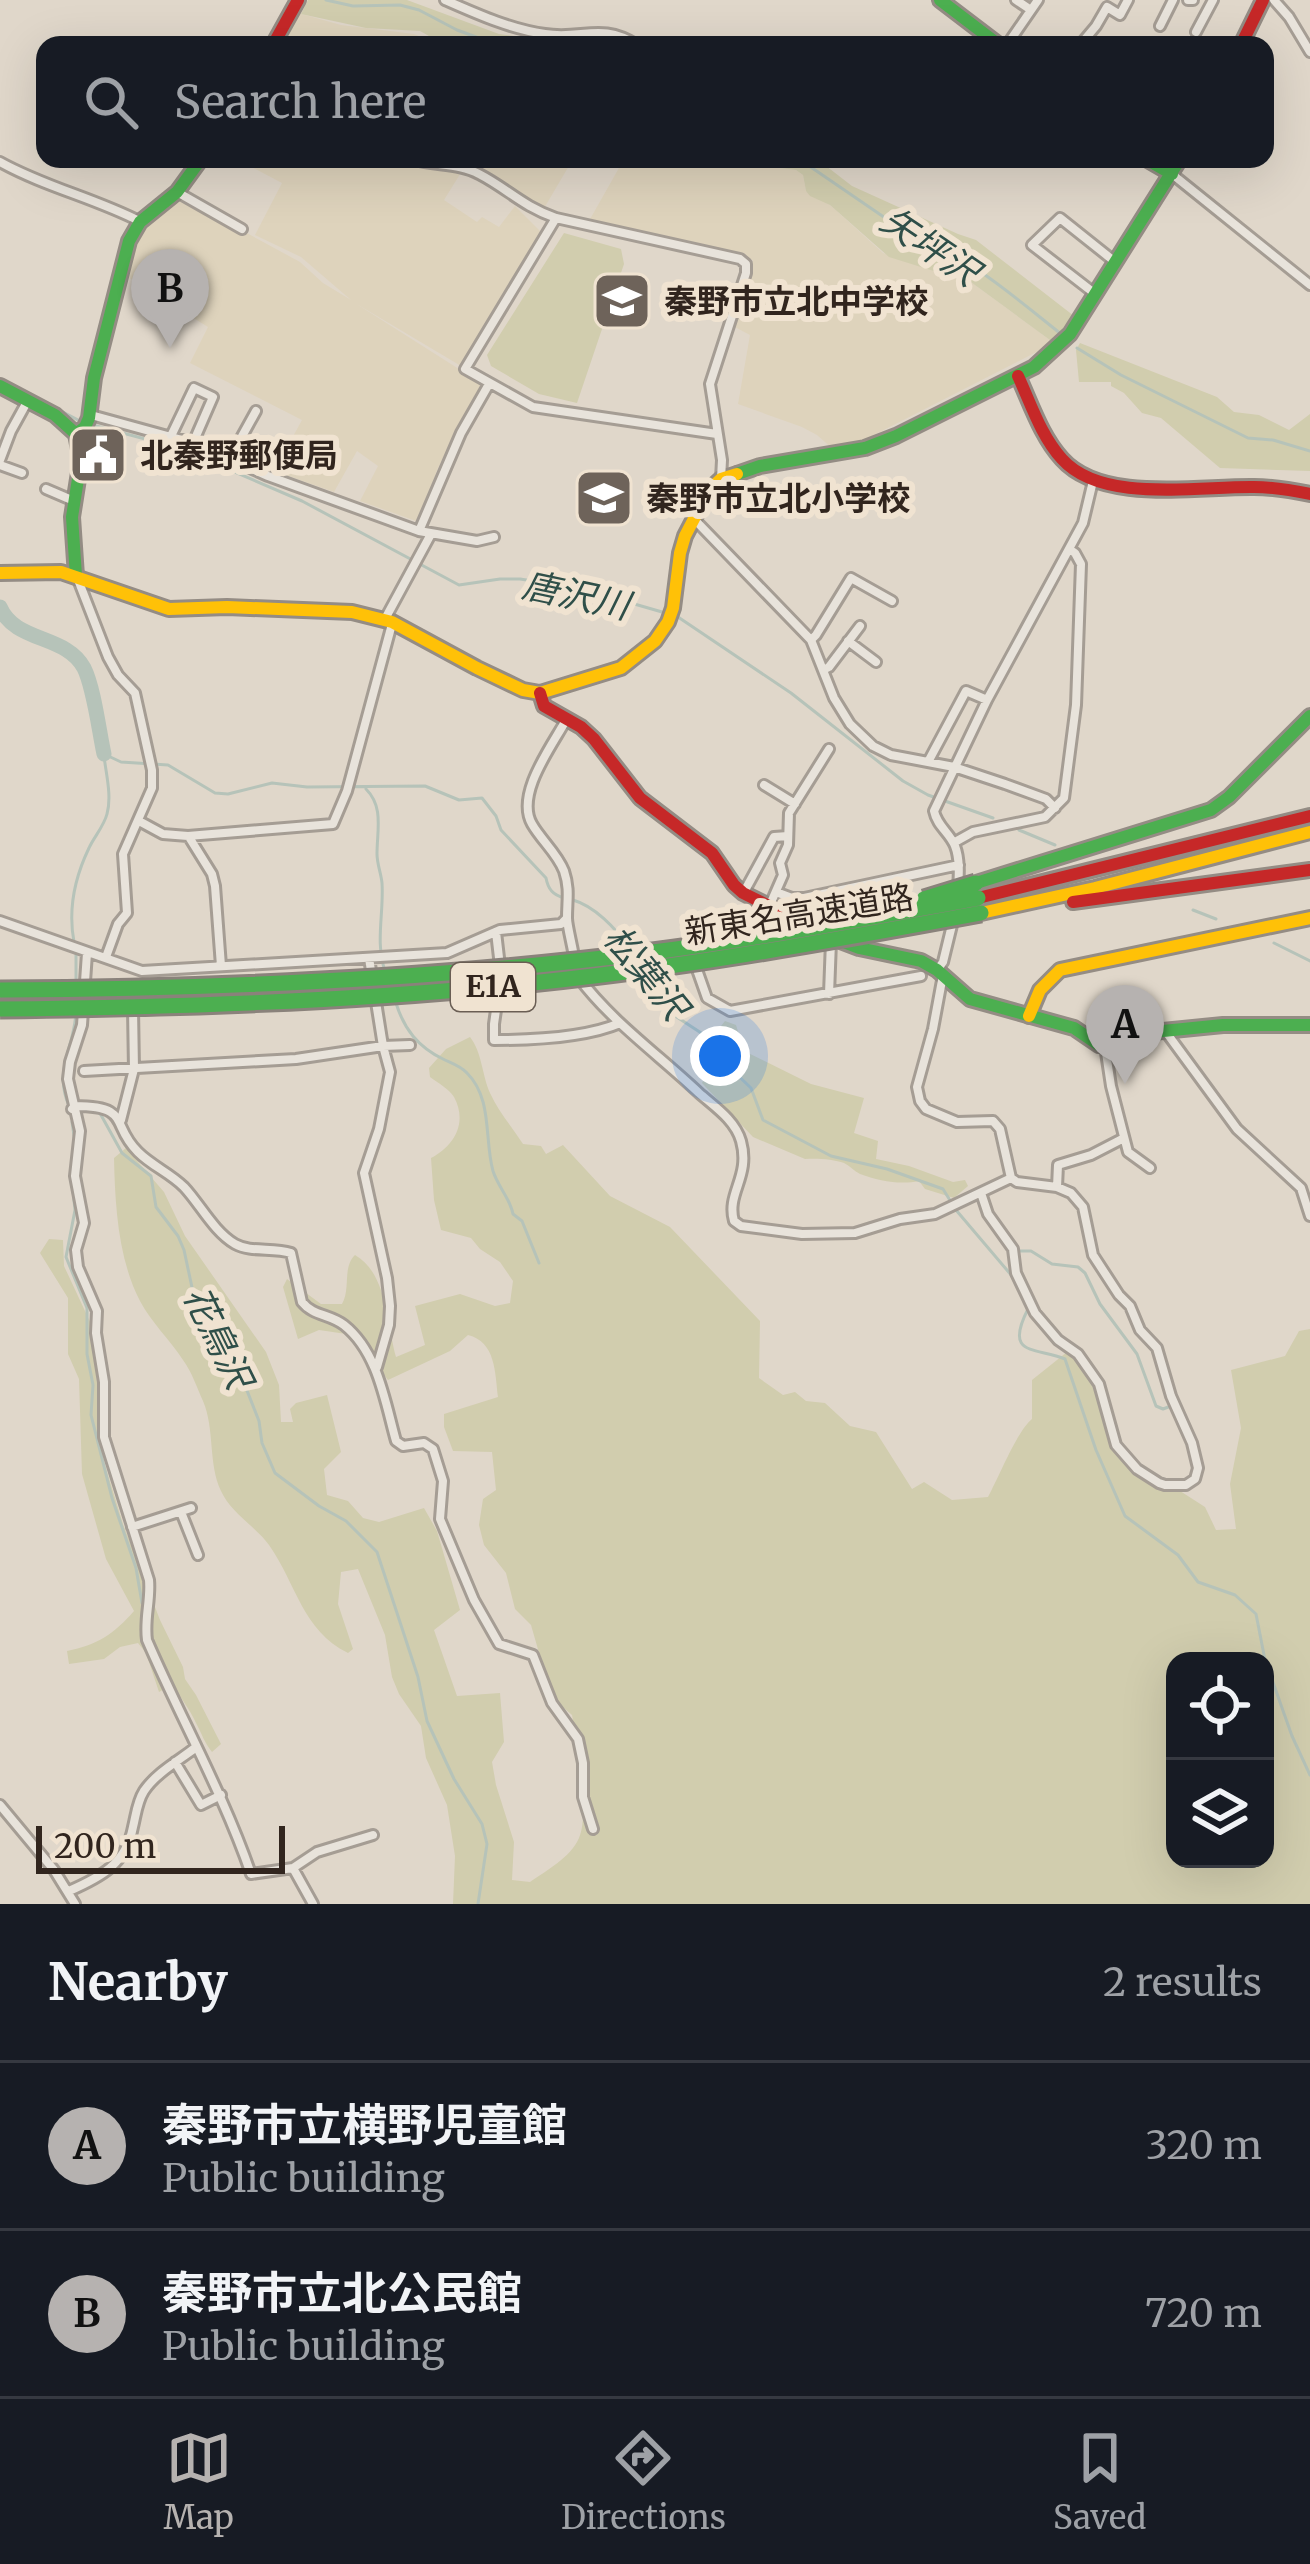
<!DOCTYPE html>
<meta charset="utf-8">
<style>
:root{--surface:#171b24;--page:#20242c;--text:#f1f3f6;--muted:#9ea1a6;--line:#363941;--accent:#b6b2b0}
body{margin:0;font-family:Merriweather,"Noto Sans JP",serif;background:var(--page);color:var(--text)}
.controls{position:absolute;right:36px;bottom:36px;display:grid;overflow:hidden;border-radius:24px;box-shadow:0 12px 48px #0002}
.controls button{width:108px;height:108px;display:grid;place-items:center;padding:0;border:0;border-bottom:3px solid var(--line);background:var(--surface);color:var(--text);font:60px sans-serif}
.scale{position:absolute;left:36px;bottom:30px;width:249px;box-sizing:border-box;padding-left:12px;border:6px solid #31251e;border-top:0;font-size:33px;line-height:42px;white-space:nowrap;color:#31251e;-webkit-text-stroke:9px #f0e3d1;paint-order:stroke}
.you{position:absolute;left:720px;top:1056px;width:42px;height:42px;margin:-30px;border:9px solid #fff;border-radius:50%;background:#1a73e8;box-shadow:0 0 0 18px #1a73e833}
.badge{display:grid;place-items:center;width:78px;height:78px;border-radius:50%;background:var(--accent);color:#111;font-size:39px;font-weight:700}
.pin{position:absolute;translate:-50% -99px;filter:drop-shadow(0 3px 6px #0008)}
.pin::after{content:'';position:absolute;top:63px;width:42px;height:36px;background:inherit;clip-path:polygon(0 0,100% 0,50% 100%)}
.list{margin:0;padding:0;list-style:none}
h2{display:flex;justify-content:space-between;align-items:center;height:156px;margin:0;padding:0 48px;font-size:51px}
h2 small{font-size:39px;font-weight:400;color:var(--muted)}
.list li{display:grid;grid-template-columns:78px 1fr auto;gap:36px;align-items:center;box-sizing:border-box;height:168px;padding:0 48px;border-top:3px solid var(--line)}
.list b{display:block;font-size:45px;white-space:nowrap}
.list p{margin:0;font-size:39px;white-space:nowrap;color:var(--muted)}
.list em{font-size:39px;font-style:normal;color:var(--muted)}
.icon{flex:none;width:66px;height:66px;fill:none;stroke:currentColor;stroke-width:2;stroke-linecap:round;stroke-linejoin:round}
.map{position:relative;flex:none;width:1310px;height:1904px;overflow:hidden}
.search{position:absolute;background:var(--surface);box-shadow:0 12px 48px #0002;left:36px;right:36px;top:36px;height:132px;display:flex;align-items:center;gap:30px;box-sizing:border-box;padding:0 42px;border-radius:24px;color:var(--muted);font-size:45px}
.sheet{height:492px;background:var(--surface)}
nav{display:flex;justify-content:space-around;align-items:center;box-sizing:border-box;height:168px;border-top:3px solid var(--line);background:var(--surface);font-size:33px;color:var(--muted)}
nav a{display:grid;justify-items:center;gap:6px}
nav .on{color:var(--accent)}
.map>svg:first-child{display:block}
</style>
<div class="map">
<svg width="1310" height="1904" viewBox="0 0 1310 1904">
<rect width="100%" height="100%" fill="#e0d7ca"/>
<path fill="#ded3bc" d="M298,13L341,25L414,34L440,45H278Z
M246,159H401L462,171L444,200L477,222L482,217L499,227L515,206L543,234L461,366L355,303L484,385L466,412L437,470L419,522L360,501L378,466L357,451L334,492L274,471L302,420L190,363L208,327L126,276L129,257L138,232L158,213L184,199L300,262L323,283L351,300L301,257L255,235L282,183L244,163Z
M434,159H573L543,210L510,190L493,176L473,166Z
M624,159H731L743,163L796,170L803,175L806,191L830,205L883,253L937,272L964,277L1054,343L868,438L833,449L817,435L802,427L738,404L750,335L731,325L753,260L589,221Z"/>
<path fill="#d1cdae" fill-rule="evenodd" d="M308,0H407L499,34L577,45H445L420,31L366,28L301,14Z
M731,159H817L852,186L958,234L976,240L1074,316L1054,343L964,277L937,272L889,257L830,205L810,196L806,191L803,175L796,170L743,163Z
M564,233L621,249L624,264L577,403L539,394L491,366L487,355Z
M1080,343L1217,397L1234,412L1259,415L1289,430L1310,414V471L1220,468L1161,418L1142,413L1124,393L1111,386V382H1079L1076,350Z
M725,1021L736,1025L744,1051L811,1084L864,1098L854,1133L878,1141L876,1159L909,1166L953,1182L965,1180L968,1186L954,1198L925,1189L919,1181C900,1185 879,1181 860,1174C854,1171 850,1166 844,1163C834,1159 816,1158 805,1159L753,1137L702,1083L714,1059L713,1036Z
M470,1037C482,1052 482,1075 490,1093C498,1111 512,1127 523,1144L541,1146L546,1154L563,1145L610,1196L670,1227L760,1321L759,1378L783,1395L795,1392L806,1401L825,1403L850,1426L876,1432L912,1489L924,1482L952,1500L988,1497C999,1477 1017,1431 1032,1419V1380L1072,1348L1102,1378L1124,1455L1205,1507L1216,1530L1236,1529L1230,1484L1241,1428L1231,1370L1285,1356L1299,1331L1310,1329V1904H453L455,1856L447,1805L426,1758L421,1726L399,1694L392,1677L385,1635L358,1569L341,1572L338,1604L353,1649L348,1653C302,1630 297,1585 269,1545C255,1526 231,1513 221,1491C208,1464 215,1429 203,1401C197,1388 192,1372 183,1360C170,1340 151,1322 140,1301C118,1259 115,1204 114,1158L126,1148L164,1192L185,1236L266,1352L279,1385L281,1422H293L290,1409L296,1403L327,1395L341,1452L324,1469L327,1495L348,1501L363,1518L379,1522L424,1508L437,1531L460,1610L434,1630L457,1696L500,1693L504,1742L492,1762L496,1785L514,1842L512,1880L530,1882C547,1870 570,1858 579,1838C590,1812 577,1744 572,1715L552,1698L531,1625L515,1609L506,1573L484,1545L479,1525L483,1499L496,1490L492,1452L453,1451L444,1427V1414L498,1397C495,1373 496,1342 468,1335L450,1351L388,1380L353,1335L319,1330L298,1339L283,1287L287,1279L321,1304H342C351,1288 342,1268 355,1255C387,1273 387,1324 396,1357L425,1345L415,1306L460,1294L495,1306L510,1303L513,1281L500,1262L480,1249L471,1238L441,1230L434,1200L431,1158C454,1146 468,1123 454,1097C449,1089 438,1083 430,1077L429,1068L446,1049ZM1175,1661H1265V1859H1175Z
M49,1239L63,1240L64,1266L92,1326L104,1462L123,1524L160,1620L183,1667L185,1679L196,1695L221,1744L212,1752C204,1742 202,1734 196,1723C190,1709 180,1698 173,1684L159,1692L146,1653L138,1643L120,1647L104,1659L69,1664L67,1651C97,1645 114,1634 134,1611L106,1559L82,1474L79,1379L68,1354V1298L40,1253Z"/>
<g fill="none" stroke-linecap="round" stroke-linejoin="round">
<path stroke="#b6c3b9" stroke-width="3" d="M326,0L353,6L400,5L419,10L457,30L498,45
M799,159L913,237C965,253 1018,300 1061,334
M1077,348L1121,375L1248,438L1273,440L1310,451
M25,392L80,421
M89,424L179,448L302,501L459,585L500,579H520L579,588L669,614
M678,617L791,693L903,781L928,795L993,818
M104,754L121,762L168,765L215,793L228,794L272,783L307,787L425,786L459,800L482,798L496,816L501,830L546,878C548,889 553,895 564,898
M366,789C384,807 377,830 377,854C377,864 381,873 382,883C384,913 375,942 385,971
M1019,830L1055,845
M573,900C594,906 616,928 628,947
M1193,910L1216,919
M74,942C68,910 75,877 89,848C94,837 104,826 107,814C112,796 106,774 104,756
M1274,943L1310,961
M76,951V984
M645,976L666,1010L715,1042L725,1053L727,1065L751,1088L763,1120L831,1156L887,1169L943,1189L956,1210L1012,1276L1028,1309C1004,1356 1034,1347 1065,1359L1096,1450L1125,1516L1178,1555L1198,1582L1235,1595L1256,1614L1265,1660L1292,1736L1310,1775
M396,1003C404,1029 418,1047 443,1059C451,1063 461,1066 467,1073C493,1099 484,1139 493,1171C498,1187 510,1198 513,1214L522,1221L539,1263
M69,1106C53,1068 75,1048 76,1011
M96,1110L101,1115L122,1153L151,1176L156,1207L178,1236L184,1250L193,1292L200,1309L229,1345L259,1421L262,1443L275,1473L319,1506L346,1521L377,1552L418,1677L427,1721L454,1779L482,1824L487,1844L478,1904
M72,1171L75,1142L72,1122
M72,1180L75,1210L66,1257L87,1308V1354L93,1385L91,1415L112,1498L136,1568L142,1603
M1018,1251H1031L1052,1264L1078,1267L1085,1273L1100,1304L1137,1354L1156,1406L1163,1409L1171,1406"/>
<path stroke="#b6c3b9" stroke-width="15" d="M0,607C15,643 66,634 84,668C94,688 99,731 104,754"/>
<defs>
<path id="street" d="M445,0C477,14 510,29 545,34C582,40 601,22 637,45
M1016,0L1031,10
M1188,0H1193
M1274,0L1289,17L1310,52
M1160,26L1173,0
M1196,32L1213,0
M1007,45L1038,0
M1080,45L1096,26L1107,7L1120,15L1128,0
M412,159C434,166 459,163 479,174C508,189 522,206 556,218L740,259L746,264V273L710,384L722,460L721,479
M0,162C45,187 94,198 139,221
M1172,174L1310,285
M177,192L242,229
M556,218L465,369L533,407L717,434
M1094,293L1032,245L1060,218L1114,261
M91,415L193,443L268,476L419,531L477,541L494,537
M171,436L194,388L213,397L193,443
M230,458L256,411
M0,460L11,431L27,402
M0,465L22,473
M46,489L74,501
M694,519L811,640L834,698L850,724L873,746L891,755L954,767L1005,784L1046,799L1055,808
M419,531L461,433L489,384
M77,577L108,657L118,675L135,693L152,770V788L123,854L127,913L118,924L106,957
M385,619L431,534
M811,640L816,635L851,578L892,601
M848,641L876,662
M823,670L829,667L860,626
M566,720C552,746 515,794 532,824C541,840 557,853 564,871C570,889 567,900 567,918C567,927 574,951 575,964
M928,762L966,691L987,700
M764,785L795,804
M139,821L163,834L188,836L333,824L347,791L392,624
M189,837L212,874L215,886L221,966
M955,842L973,832L1045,817L1064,798L1076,705L1081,564L1075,553L1069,549
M958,889C959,875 960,859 955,846C950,833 937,826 934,811L987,700L1083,523L1093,481
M744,892L774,837L788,836
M776,892L792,898H804L959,865
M769,907L783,875L780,863L788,845L789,813L829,749
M0,921L142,971L447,953L500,930L561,924L566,919
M496,932L501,975L494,1024V1040C532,1040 585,1038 620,1023
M87,953L82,1025L70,1062L68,1079L80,1131L75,1176L84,1223L76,1250L78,1267L97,1311L96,1333L104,1382V1437L149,1580C151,1600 144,1619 147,1640C181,1719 223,1793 251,1874L293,1868L313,1904
M369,958L383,1046L390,1072L379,1129L364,1173L387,1278L390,1306L389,1325L377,1367
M695,964L707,998L730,1011L921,976
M938,969L943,962L953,921
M943,975L933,1029L917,1087L920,1101L926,1109L957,1122L993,1121L1000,1129L1011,1178
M579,978C611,1021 660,1056 699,1093C715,1107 735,1120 741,1141C751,1177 726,1193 734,1221L741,1226L802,1234L855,1233L900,1219L935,1214L1011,1178
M829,994L831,941
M1166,1032L1237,1129L1301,1188L1310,1216
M1105,1046L1111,1086L1128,1152L1150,1168
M84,1071L296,1059L383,1046L410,1045
M72,1109L75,1106C132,1106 110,1125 138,1152C152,1166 170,1173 184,1187C200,1204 214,1232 235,1244C251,1253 273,1247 291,1253L302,1302C313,1316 330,1314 344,1325C378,1352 385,1402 396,1441L403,1446L424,1443L433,1449L443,1481L440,1519L474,1600L499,1644L533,1655L552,1703L578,1739L583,1763V1797L593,1829
M121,1120L134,1069L133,1009
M1057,1187L1058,1165L1091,1155L1124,1138
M981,1193L988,1214L1013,1249L1016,1273L1035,1313L1058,1340L1078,1354L1099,1384L1116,1445L1137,1469L1159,1483L1165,1485H1186L1195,1479L1198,1468L1192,1443L1171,1396L1157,1348L1140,1330L1130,1306L1119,1295L1093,1255L1083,1207L1071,1193L1057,1187L1017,1182L1011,1178
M181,1512L198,1555
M132,1527L191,1508
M175,1762L201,1805L221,1795
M0,1805L54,1870L75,1904
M293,1868L317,1852L373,1835
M69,1891C101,1877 126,1864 133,1827C136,1815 137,1802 144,1791C156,1773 178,1761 195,1748"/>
<path id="fast" d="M940,0L999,45
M1146,159L1172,174
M0,386L55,415L76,434L81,460L72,517L76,576
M76,434L85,427L89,418L94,378L129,241L140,222L177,192L201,159
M737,474L760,466L865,448L896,436L1034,367L1070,334L1180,159
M976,883L1211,810L1229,797L1310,716
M838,940L859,948L921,961L937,970L970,999L1074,1028L1099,1045L1113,1044L1143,1033L1223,1025H1310"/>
<path id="slow" d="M0,573L61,572L169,609L227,607L352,612L392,622L477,668L523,690L540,693L621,668L655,641L668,622L673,608L680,553L685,536L709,490L721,479L737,474
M981,913L1095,888L1310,832
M1029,1016L1040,990L1060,970L1310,918"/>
<path id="jam" d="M273,45L298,0
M1241,45L1263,0
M1018,376C1031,404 1041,436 1062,459C1102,504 1199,486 1254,487C1273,487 1291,490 1310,494
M540,693L544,706L581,727L594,739L640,798L712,853L734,885L743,893L815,929
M978,898L1310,816
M1073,902L1310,870"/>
</defs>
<use href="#street" stroke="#a59d94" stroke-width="14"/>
<use href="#fast" stroke="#948c84" stroke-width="18"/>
<use href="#slow" stroke="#948c84" stroke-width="18"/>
<use href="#jam" stroke="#948c84" stroke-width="18"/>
<use href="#street" stroke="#e8e3db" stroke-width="8"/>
<use href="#fast" stroke="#4caf50" stroke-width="12"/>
<use href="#slow" stroke="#ffc107" stroke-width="12"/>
<use href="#jam" stroke="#c62828" stroke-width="12"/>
<defs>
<path id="fast-bridge" d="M924,899L976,883
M0,990C216,989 431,980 645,953C757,939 867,918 978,898
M0,1009C171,1007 341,1002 511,985C669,970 825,942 981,913"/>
</defs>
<use href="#fast-bridge" stroke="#8a827b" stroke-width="21" stroke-linecap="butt"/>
<use href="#fast-bridge" stroke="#4caf50" stroke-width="15"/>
</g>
<defs>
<symbol id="school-square" viewBox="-11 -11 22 22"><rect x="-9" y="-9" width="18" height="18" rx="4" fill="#6e635a" stroke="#f0e3d1"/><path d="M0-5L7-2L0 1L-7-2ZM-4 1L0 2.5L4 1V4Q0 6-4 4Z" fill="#fff"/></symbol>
<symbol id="civic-square" viewBox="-11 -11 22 22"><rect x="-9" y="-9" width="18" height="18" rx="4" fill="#6e635a" stroke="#f0e3d1"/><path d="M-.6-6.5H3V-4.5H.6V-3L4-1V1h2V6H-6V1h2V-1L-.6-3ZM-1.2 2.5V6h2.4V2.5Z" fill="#fff"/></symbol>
</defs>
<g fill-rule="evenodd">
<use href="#school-square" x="589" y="268" width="66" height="66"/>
<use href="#civic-square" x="65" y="422" width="66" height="66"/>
<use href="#school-square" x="571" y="465" width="66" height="66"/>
</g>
<g text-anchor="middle" stroke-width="12" stroke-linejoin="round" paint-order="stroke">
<rect fill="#f0e3d1" stroke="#6a5e54" stroke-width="3" x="451" y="963" width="84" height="48" rx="9"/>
<g font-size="30" font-weight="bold" fill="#31251e">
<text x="493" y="997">E1A</text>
</g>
<g font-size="33" font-weight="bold" fill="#31251e" stroke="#f0e3d1" text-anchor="start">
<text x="664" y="313">秦野市立北中学校</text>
<text x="140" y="467">北秦野郵便局</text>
<text x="646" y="510">秦野市立北小学校</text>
</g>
<g font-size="33" fill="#31251e" stroke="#f0e3d1">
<text transform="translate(799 914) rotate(-9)" y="12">新東名高速道路</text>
</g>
<g font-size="36" font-style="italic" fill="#2f4f49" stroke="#f0e3d1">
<text transform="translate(930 246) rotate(34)" y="13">矢坪沢</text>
<text transform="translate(576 595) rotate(12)" y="13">唐沢川</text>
<text transform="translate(646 972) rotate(51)" y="13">松葉沢</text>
<text transform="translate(218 1337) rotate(64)" y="13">花鳥沢</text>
</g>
</g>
</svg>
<div class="controls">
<button><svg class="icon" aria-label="locate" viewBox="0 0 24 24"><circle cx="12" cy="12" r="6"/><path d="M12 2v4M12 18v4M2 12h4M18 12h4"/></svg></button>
<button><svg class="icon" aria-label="layers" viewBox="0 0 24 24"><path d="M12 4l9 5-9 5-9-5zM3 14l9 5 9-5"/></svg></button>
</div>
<div class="scale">200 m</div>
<div class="you"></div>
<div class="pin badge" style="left:1125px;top:1084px">A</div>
<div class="pin badge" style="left:170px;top:348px">B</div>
<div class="search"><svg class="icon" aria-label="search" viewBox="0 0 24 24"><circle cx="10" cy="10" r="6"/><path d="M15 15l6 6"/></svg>Search here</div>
</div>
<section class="sheet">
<h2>Nearby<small>2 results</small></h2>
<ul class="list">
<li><span class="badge">A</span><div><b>秦野市立横野児童館</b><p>Public building</p></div><em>320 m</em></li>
<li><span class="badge">B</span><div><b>秦野市立北公民館</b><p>Public building</p></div><em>720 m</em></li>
</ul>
</section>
<nav>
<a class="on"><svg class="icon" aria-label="map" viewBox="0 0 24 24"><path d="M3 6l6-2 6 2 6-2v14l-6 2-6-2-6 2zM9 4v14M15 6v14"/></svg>Map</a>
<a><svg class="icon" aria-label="directions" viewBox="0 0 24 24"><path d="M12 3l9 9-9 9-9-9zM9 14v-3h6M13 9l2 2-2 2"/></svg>Directions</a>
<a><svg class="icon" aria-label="saved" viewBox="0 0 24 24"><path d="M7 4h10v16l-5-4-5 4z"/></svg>Saved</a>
</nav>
